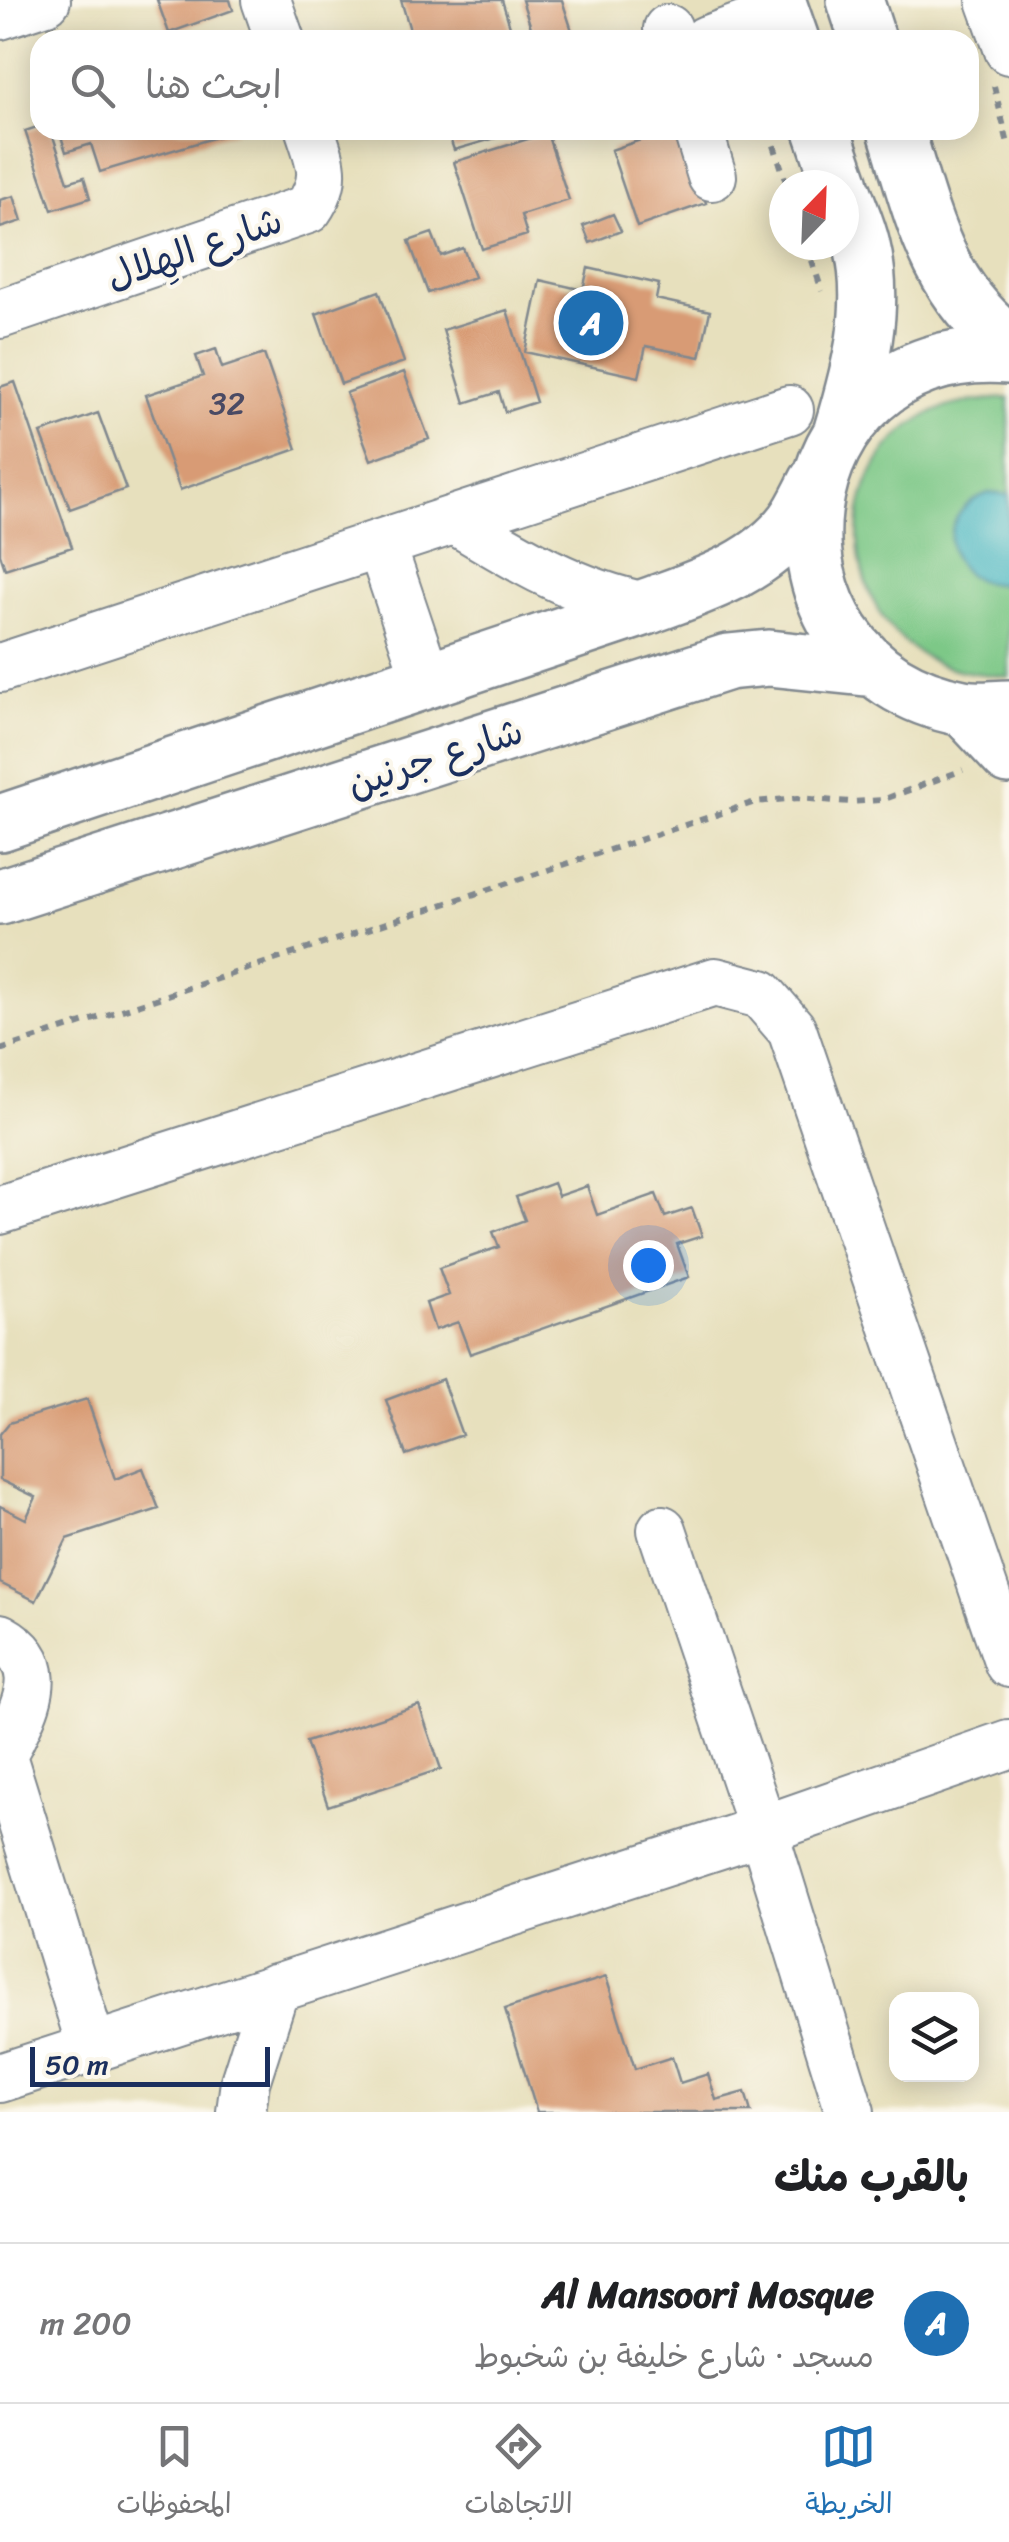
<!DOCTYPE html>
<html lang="ar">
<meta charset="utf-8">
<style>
:root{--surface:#fff;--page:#f6f6f6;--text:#202124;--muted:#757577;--line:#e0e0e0;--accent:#1f6fb2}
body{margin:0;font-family:Sriracha,"Playpen Sans Arabic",sans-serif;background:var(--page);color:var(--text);direction:rtl}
.controls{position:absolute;right:30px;bottom:30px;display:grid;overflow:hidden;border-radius:20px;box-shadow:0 5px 25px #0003}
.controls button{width:90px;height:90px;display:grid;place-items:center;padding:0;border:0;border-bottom:2px solid var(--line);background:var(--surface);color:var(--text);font:50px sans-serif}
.compass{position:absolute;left:769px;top:170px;width:90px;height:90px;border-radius:50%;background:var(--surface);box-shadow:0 5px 25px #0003;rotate:23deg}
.scale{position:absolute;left:30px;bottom:25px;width:240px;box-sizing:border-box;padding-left:10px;border:5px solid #1b2f5e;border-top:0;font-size:28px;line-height:35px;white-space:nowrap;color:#1b2f5e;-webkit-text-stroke:8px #fbf7ec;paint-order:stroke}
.you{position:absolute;left:648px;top:1265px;width:35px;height:35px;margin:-25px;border:8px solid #fff;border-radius:50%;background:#1a73e8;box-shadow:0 0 0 15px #1a73e833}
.badge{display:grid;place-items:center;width:65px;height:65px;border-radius:50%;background:var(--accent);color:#fff;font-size:32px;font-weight:700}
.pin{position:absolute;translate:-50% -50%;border:5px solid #fff;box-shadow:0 2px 10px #0006}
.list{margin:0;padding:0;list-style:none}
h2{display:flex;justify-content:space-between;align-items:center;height:130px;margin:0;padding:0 40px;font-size:42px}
h2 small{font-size:32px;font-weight:400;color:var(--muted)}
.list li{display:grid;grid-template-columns:65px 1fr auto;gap:30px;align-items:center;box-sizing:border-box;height:160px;padding:0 40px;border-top:2px solid var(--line)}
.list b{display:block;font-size:38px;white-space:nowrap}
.list p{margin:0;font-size:32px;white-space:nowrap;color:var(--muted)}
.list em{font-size:32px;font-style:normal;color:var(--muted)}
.icon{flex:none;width:55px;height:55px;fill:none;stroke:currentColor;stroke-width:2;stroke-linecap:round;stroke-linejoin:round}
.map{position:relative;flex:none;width:1009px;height:2112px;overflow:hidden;direction:ltr}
.search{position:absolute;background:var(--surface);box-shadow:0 5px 25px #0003;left:30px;right:30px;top:30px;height:110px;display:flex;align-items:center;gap:25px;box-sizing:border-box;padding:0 35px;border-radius:30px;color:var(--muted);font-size:38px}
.sheet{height:290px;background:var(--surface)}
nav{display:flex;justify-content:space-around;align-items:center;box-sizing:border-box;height:140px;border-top:2px solid var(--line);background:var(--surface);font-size:28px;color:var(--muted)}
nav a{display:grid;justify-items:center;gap:5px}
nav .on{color:var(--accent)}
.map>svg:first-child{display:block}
</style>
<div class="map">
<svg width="1009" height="2112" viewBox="0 0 1009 2112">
<rect width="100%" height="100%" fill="#fbf7ec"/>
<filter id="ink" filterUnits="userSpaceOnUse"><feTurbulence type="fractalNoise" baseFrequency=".01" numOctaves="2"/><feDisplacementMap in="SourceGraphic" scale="20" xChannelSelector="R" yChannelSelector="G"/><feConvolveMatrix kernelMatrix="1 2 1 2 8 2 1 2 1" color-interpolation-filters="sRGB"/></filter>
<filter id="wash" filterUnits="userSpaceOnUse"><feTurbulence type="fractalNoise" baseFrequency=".0048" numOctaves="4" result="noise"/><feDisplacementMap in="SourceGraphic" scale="40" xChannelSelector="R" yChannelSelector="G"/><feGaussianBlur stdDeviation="2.25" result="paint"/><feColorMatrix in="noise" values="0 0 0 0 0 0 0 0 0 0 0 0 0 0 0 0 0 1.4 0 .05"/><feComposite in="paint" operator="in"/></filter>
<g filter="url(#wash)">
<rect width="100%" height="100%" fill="#e7e0bd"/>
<path fill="#7dc887" stroke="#4c7c72" stroke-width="2.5" d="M1009,398V677C978,674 947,672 920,654C839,601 836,471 920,419C948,402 978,400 1009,398Z"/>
<path fill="#49b7c2" stroke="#327390" stroke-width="2.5" d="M989,493L1009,495L1008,584C944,590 928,514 989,493Z"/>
<g id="blocks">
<path fill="#d89b75" d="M157,0H230L233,10L169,33Z
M401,0H502L514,40H413Z
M522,0H562L575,40H535Z
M40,126V130H51L68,182L84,177L90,198L52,210L25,131Z
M59,130H236L237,131L100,172L91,144L66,152Z
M447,130H494L496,138L454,150Z
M670,130H681L706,203L637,227L611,150Z
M547,133L569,200L521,215L527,235L482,249L454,162Z
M14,196L22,221L0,228V200Z
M613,214L621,231L590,243L583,226Z
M432,233L441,256L463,248L474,277L428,293L409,241Z
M588,268L659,284L656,299L710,311L700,357L646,346L639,377L525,352L540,280L583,290Z
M379,291L404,362L341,384L316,314Z
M507,310L536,402L505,412L499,392L465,403L443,330Z
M216,349L222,368L264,354L297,449L180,490L146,395L203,376L196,356Z
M404,372L429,439L371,460L346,393Z
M15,382L72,547L5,569L0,554V387Z
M98,413L126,489L70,509L41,433Z
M553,1183L558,1196L587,1186L597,1215L656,1194L665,1217L692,1208L702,1236L677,1244L689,1277L470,1354L458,1322L435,1330L426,1303L449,1295L439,1268L499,1247L493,1232L525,1220L516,1197Z
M442,1379L462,1435L406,1455L386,1400Z
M87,1399L115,1479L143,1468L159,1509L67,1539L36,1601L0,1583V1506L26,1519L36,1497L0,1480V1434L9,1423Z
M419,1705L441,1769L328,1806L306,1742Z
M606,1977L635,2069L672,2057L680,2083L708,2074L716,2100L745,2092L751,2112H537L505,2009Z"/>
</g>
</g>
<g filter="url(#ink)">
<use href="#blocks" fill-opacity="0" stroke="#81888e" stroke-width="2.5"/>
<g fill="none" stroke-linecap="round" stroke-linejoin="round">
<defs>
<path id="minor" d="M266,0L280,40
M991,0L1009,50
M0,15L46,0
M668,29L671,40
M707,40L781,13
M698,130L712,176
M0,314L308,209C329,178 321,163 310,130
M455,520C516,557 575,593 646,607
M381,544L426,678
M0,668L789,410
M0,1210L715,982L761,994L792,1030L1009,1663
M662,1530L763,1830L850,2112
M0,1638C42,1661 32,1693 15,1729C11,1738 5,1750 0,1755
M2,1756L92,2048
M0,2078L763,1830L1009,1744
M241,2112L245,2082L275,1988"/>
<path id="major" d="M777,0L791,40
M855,0L868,40
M822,130L841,185
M896,130C922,213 936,288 1009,343
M1009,356C776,338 738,666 963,708C978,711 994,708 1009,708
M842,430C860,370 877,307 862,246C858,228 850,211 844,194
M965,709L1009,756
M0,823L646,607C699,587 758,570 794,523C803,511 810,495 817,482
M0,897L728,662L769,658L875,669"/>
</defs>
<use href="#minor" stroke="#81888e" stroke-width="52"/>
<use href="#major" stroke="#81888e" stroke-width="60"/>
<path stroke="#81888e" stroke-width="6" stroke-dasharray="8 8" stroke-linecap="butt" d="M994,86L1009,148
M769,130L787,185
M807,245L822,291
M0,1050L755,802L797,798L850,802L882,800L963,770"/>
<use href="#minor" stroke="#fff" stroke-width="48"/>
<use href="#major" stroke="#fff" stroke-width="55"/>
</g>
</g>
<g text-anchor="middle" stroke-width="8" stroke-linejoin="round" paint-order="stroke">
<g font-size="32" fill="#4a4a64">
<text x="227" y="414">32</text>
</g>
<g font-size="38" fill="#1b2f5e" stroke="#fbf7ec">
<text transform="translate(194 248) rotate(-19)" y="13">شارع الهِلال</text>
<text transform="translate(435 757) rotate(-18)" y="13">شارع جرنين</text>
</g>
</g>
</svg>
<div class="controls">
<button><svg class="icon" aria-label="layers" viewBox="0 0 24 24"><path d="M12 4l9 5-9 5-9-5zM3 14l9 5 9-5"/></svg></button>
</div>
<svg class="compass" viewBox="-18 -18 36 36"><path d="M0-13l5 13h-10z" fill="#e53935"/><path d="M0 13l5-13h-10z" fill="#757577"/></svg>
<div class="scale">50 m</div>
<div class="you"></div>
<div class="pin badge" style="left:591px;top:323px">A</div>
<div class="search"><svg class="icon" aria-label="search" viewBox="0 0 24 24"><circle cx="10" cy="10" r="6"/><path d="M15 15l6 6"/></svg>ابحث هنا</div>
</div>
<section class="sheet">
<h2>بالقرب منك<small></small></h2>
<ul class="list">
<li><span class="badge">A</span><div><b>Al Mansoori Mosque</b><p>مسجد · شارع خليفة بن شخبوط</p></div><em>200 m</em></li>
</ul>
</section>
<nav>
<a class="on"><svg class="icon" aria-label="map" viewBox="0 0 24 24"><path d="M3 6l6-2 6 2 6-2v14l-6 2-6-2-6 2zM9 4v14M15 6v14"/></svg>الخريطة</a>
<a><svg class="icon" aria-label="directions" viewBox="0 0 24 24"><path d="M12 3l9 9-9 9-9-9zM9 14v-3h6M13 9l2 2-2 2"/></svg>الاتجاهات</a>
<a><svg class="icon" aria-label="saved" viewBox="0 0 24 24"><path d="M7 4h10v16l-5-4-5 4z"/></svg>المحفوظات</a>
</nav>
